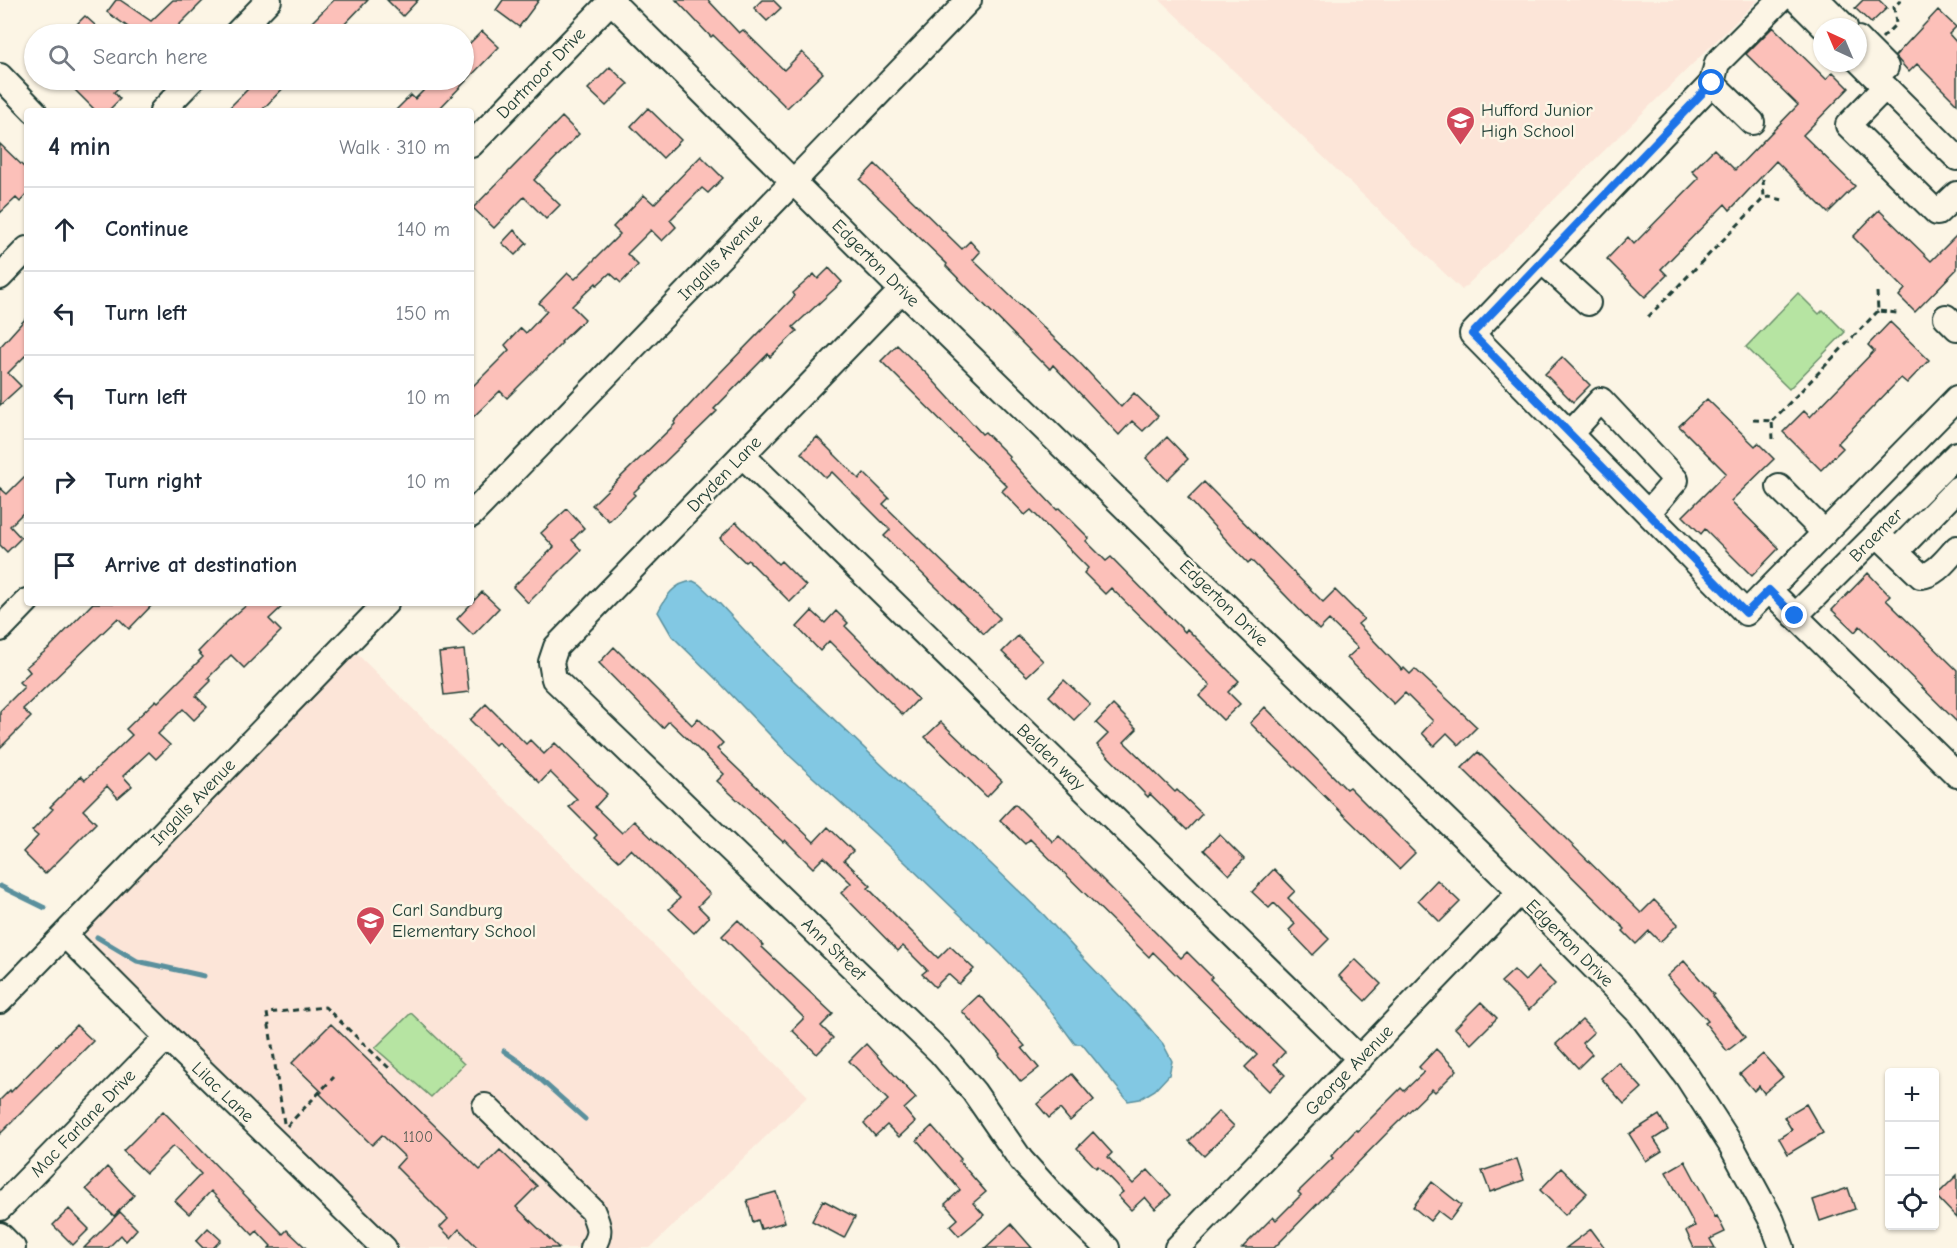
<!DOCTYPE html>
<meta charset="utf-8">
<style>
:root{--surface:#fff;--page:#f6f6f7;--text:#1f2937;--muted:#747a83;--line:#e0e1e3}
body{margin:0;font-family:"Comic Neue",sans-serif;background:var(--page);color:var(--text)}
.controls{position:absolute;right:18px;bottom:18px;display:grid;overflow:hidden;border-radius:6px;box-shadow:0 2px 4px #0004}
.controls button{width:54px;height:54px;display:grid;place-items:center;padding:0;border:0;border-bottom:2px solid var(--line);background:var(--surface);color:var(--text);font:30px sans-serif}
.compass{position:absolute;left:1813px;top:18px;width:54px;height:54px;border-radius:50%;background:var(--surface);box-shadow:0 2px 4px #0004;rotate:316deg}
.stop{position:absolute;width:18px;height:18px;margin:-14px;border:4px solid #1a73e8;border-radius:50%;background:#fff}
.stop.end{background:#1a73e8;border-color:#fff;box-shadow:0 2px 6px #0008}
.list{margin:0;padding:0;list-style:none}
h2{display:flex;justify-content:space-between;align-items:center;height:78px;margin:0;padding:0 24px;font-size:26px}
h2 small{font-size:20px;font-weight:400;color:var(--muted)}
.list li{display:grid;grid-template-columns:39px 1fr auto;gap:18px;align-items:center;box-sizing:border-box;height:84px;padding:0 24px;border-top:2px solid var(--line)}
.list b{display:block;font-size:22px;white-space:nowrap}
.list em{font-size:20px;font-style:normal;color:var(--muted)}
.icon{flex:none;width:33px;height:33px;fill:none;stroke:currentColor;stroke-width:2;stroke-linecap:round;stroke-linejoin:round}
.map{position:relative;flex:none;width:1957px;height:1248px;overflow:hidden}
.search{position:absolute;background:var(--surface);box-shadow:0 2px 4px #0004;left:24px;top:24px;width:450px;height:66px;display:flex;align-items:center;gap:15px;box-sizing:border-box;padding:0 21px;border-radius:33px;color:var(--muted);font-size:22px}
.panel{position:absolute;background:var(--surface);box-shadow:0 2px 4px #0004;left:24px;top:108px;width:450px;height:498px;border-radius:6px}
.map>svg:first-child{display:block}
</style>
<div class="map">
<svg width="1957" height="1248" viewBox="0 0 1957 1248">
<rect width="100%" height="100%" fill="#fcf5e5"/>
<filter id="ink" filterUnits="userSpaceOnUse"><feTurbulence type="fractalNoise" baseFrequency=".0167" numOctaves="2"/><feDisplacementMap in="SourceGraphic" scale="12" xChannelSelector="R" yChannelSelector="G"/><feConvolveMatrix kernelMatrix="1 2 1 2 8 2 1 2 1" color-interpolation-filters="sRGB"/></filter>
<g filter="url(#ink)">
<path fill="#fce5d8" d="M1160,0H1758L1462,290Z
M355,652L808,1096L650,1248H392L84,941L86,930Z"/>
<path fill="#b6e4a2" stroke="#6a906b" stroke-width="1.5" d="M1798,293L1819,314L1823,310L1845,332L1789,389L1746,347Z
M411,1013L464,1064L431,1097L375,1048Z"/>
<path fill="#82c8e3" stroke="#5a909d" stroke-width="1.5" d="M693,581L699,584L720,604L774,662L907,789L933,808L1044,915L1085,960L1140,1017L1163,1044L1172,1061L1169,1075L1155,1090L1140,1099L1128,1101L1082,1044H1075L1035,990L1001,954L886,844L791,757L721,684L672,636L658,612C666,596 674,583 693,581Z"/>
<g fill="none" stroke-linecap="round" stroke-linejoin="round">
<path stroke="#5a909d" stroke-width="5" d="M0,886L45,908
M97,937L137,961L204,976
M504,1051L523,1064L585,1119"/>
</g>
<path fill="#fcc0b9" stroke="#1f3d34" stroke-width="1.5" d="M116,0H120L151,21L173,0H204L170,34H138L107,12Z
M334,0H368L341,28L348,34H300Z
M387,0H418L403,16Z
M503,0H539L519,27L496,10Z
M676,0H708L739,33L743,30L784,70L802,52L823,73L787,108L713,35L711,37Z
M762,0H773L781,8L767,21L754,8Z
M1863,0H1879L1887,8L1871,23L1855,8Z
M1938,10L1956,27L1949,34L1957,43V104L1917,64L1909,72L1895,56Z
M85,16L105,34H67Z
M1773,27L1826,79L1833,72L1849,88L1803,135L1855,186L1828,213L1776,161L1730,210L1725,204L1661,269L1667,275L1645,297L1607,259L1628,237L1634,244L1699,178L1692,171L1714,149L1735,170L1798,105L1746,54Z
M482,31L499,47L437,111H395L411,95L415,99L434,80H464V49Z
M610,67L628,84L606,106L588,89Z
M65,80H127L114,92L120,99L108,111H96Z
M257,80H291L261,111H226Z
M648,108L681,140L663,158L631,126Z
M562,117L579,134L534,180L560,205L546,219L524,197L494,228L473,208Z
M0,144L27,170V194L20,202L16,198L0,213Z
M701,156L723,178L708,193L702,188L670,220L676,227L662,241L651,230L627,254L638,265L621,283L610,273L597,285L596,283L572,306L585,319L561,342L562,343L507,398L500,391L471,419V388L509,350L505,345L521,328L526,333L547,311L539,303L568,273L575,279L620,234L613,227L644,195L654,204Z
M875,164L962,249L970,241L980,252L973,260L1079,362L1121,407L1134,393L1158,416L1143,431L1132,421L1119,435L1053,365L1050,369L1042,361L1041,362L946,266L947,264L860,180Z
M1879,210L1931,261L1957,235V269L1915,312L1899,296L1905,289L1853,237Z
M514,230L527,243L515,255L502,243Z
M829,268L842,282L793,327L797,331L770,357L768,354L714,409L717,411L633,493L635,495L609,521L592,505L675,424L674,422L710,383L795,296L793,293L814,274L818,279Z
M27,317V354L8,373L21,386L0,405V347Z
M1890,322L1929,360L1907,383L1901,378L1838,443L1843,448L1821,470L1783,432L1804,411L1810,417L1874,351L1868,345Z
M897,345L928,375L982,434L985,432L1010,457L1008,458L1057,510L1059,508L1089,538L1086,541L1106,561L1111,557L1185,632L1187,629L1239,681L1228,692L1240,704L1223,720L1199,696L1210,685L1111,588L1105,594L1084,573L1088,568L1031,510L1025,515L1002,491L1007,486L881,361Z
M1562,357L1590,385L1573,402L1545,374Z
M1707,399L1755,446L1758,443L1774,459L1731,501L1779,548L1752,576L1705,529L1701,534L1683,516L1726,473L1679,426Z
M817,437L859,479L864,473L889,498L883,504L1000,618L984,634L884,536L890,530L832,472L826,478L801,453Z
M1167,437L1188,459L1167,480L1146,458Z
M27,474V509L10,526L21,538L7,552L0,545V488L7,494Z
M1204,482L1323,602L1335,590L1364,619L1358,624L1402,670L1404,668L1410,674L1415,669L1477,727L1459,745L1447,733L1434,746L1422,733L1433,721L1405,693L1394,704L1347,658L1358,648L1329,620L1319,630L1251,560L1248,563L1231,545L1188,498Z
M567,509L584,528L572,540L581,550L528,603L513,587L554,547L541,533Z
M736,522L778,564L781,561L806,586L790,602L748,560L745,562L720,538Z
M1868,573L1890,596L1886,600L1957,670V722L1860,626L1855,632L1832,610Z
M482,592L499,608L473,635L457,619Z
M93,603H154L129,629L118,618L23,709L31,717L0,748V711L24,687L19,682L30,672L26,667L49,648Z
M249,603H286L269,619L281,631L244,668L231,655L208,678L211,681L196,696L207,707L194,720L183,709L158,734L170,745L156,759L149,752L123,776L132,786L118,798L107,786L83,810L96,823L45,874L23,852L38,836L32,831L53,809L50,807L81,776L85,780L132,735L126,729L156,700L158,702L203,657L198,652L227,622Z
M812,611L825,623L836,611L848,623L845,626L918,699L903,715L829,641L820,651L797,627Z
M1018,636L1043,661L1027,676L1002,652Z
M614,647L692,725L698,718L723,743L717,749L814,842L828,827L853,851L844,860L871,886L868,888L938,958L950,946L974,969L959,984L948,974L935,987L922,974L927,970L903,946L898,951L841,893L851,883L824,857L813,868L785,840L783,842L717,781L724,774L669,721L663,728L599,663Z
M464,650L469,692L444,695L439,653Z
M1064,680L1090,704L1074,720L1049,696Z
M486,704L526,744L530,740L544,754L555,743L607,794L595,807L622,833L634,821L710,894L698,906L709,917L694,933L669,909L680,898L631,849L619,861L594,838L597,835L569,807L577,799L550,772L540,783L498,742L495,745L470,720Z
M1113,705L1137,729L1124,742L1175,792L1177,790L1202,814L1187,830L1150,794L1148,797L1097,745L1108,734L1096,723Z
M1265,707L1346,789L1349,787L1415,853L1399,869L1250,723Z
M941,722L1002,781L987,797L925,737Z
M1478,752L1641,913L1654,900L1678,924L1660,942L1649,931L1636,944L1623,931L1625,929L1462,768Z
M1015,804L1053,842L1059,836L1181,958L1187,952L1212,977L1210,979L1285,1052L1274,1064L1285,1075L1269,1091L1245,1067L1257,1055L1153,952L1149,957L1030,839L1025,844L1000,820Z
M1219,834L1244,859L1229,875L1204,850Z
M1274,869L1295,891L1288,898L1329,939L1313,955L1289,930L1295,924L1274,903L1269,908L1252,892Z
M1437,880L1460,902L1440,922L1418,900Z
M738,920L763,945L762,947L833,1014L821,1026L833,1038L817,1054L792,1030L804,1018L722,936Z
M1355,959L1381,984L1365,1001L1339,976Z
M1684,961L1714,995L1713,996L1745,1037L1727,1051L1705,1023L1708,1021L1667,976Z
M1538,967L1555,984L1529,1010L1501,982L1514,970L1525,981Z
M979,995L1025,1046L1022,1048L1039,1068L1021,1082L999,1055L1000,1054L962,1011Z
M1481,1002L1497,1018L1471,1044L1455,1028Z
M1582,1020L1594,1032L1582,1043L1592,1054L1578,1068L1556,1044Z
M331,1024L480,1170L500,1150L537,1186L516,1207L559,1248H478L459,1229L451,1238L440,1227L448,1219L396,1167L405,1157L382,1135L372,1145L320,1094L322,1092L292,1063Z
M76,1025L93,1041L0,1134V1100L10,1090L11,1092Z
M866,1044L916,1098L904,1109L915,1122L899,1137L887,1125L875,1136L864,1123L888,1100L849,1061Z
M1436,1049L1457,1070L1435,1092L1432,1089L1391,1129L1274,1248H1242L1273,1217L1276,1220L1301,1195L1298,1192L1333,1158L1331,1156L1356,1130L1358,1131L1401,1088L1404,1091L1424,1072L1419,1067Z
M1763,1054L1783,1077L1764,1093L1759,1086L1754,1091L1740,1074Z
M1618,1062L1642,1088L1624,1104L1601,1078Z
M1072,1074L1094,1100L1070,1121L1060,1109L1049,1118L1037,1104Z
M1806,1104L1823,1133L1788,1154L1779,1138L1792,1130L1784,1117Z
M163,1111L283,1234L287,1230L306,1248H269L271,1246L257,1231L253,1235L211,1191L189,1214L175,1201L201,1174L173,1146L146,1173L123,1151Z
M1219,1111L1234,1126L1204,1156L1189,1141Z
M1659,1115L1668,1130L1654,1139L1662,1151L1646,1161L1629,1134Z
M932,1126L961,1159L959,1161L986,1192L973,1203L984,1215L959,1236L950,1226L958,1219L945,1204L960,1190L917,1140Z
M1093,1132L1112,1153L1108,1157L1133,1184L1148,1170L1171,1195L1155,1209L1145,1197L1131,1210L1118,1196L1123,1192L1098,1166L1096,1168L1077,1148Z
M1517,1159L1524,1180L1490,1192L1482,1171Z
M1685,1161L1715,1217L1717,1216L1725,1232L1710,1239L1715,1248H1694L1686,1231L1695,1226L1666,1172Z
M107,1167L134,1195L114,1216L86,1189Z
M1561,1168L1587,1193L1565,1215L1540,1190Z
M1957,1175V1218L1936,1196Z
M1432,1182L1461,1205L1450,1220L1438,1211L1430,1221L1413,1207Z
M1848,1188L1855,1209L1820,1221L1813,1200Z
M776,1192L785,1222L761,1229L758,1220L753,1222L747,1200Z
M823,1200L855,1217L844,1238L812,1221Z
M69,1209L89,1229L73,1245L53,1225Z
M120,1212L137,1229L126,1241L121,1235L108,1248H84Z
M1011,1224L1032,1248H985Z
M208,1228L221,1240L213,1248H203L196,1241Z
M1591,1229L1605,1248H1566Z"/>
<g fill="none" stroke-linecap="round" stroke-linejoin="round">
<defs>
<path id="minor" d="M610,0L902,290L1520,892L1640,1014L1686,1075L1731,1145L1772,1221L1782,1248
M1797,0L1824,27
M1818,0L1845,27
M236,34L269,0
M1858,39L1886,67
M1858,60L1957,158
M0,76L34,111
M1712,83L1717,63L1780,0
M1885,87L1848,125L1937,213L1957,194
M162,111L192,80
M1752,122L1712,83L1472,334L1746,613L1957,398
M471,145L611,1
M1543,262L1588,303
M0,277L27,249
M902,290L556,647L551,662L554,679L940,1052L974,1092L1021,1160L1050,1192L1107,1248
M1946,317L1957,328
M1570,434L1601,400L1676,480L1648,513
M742,455L1360,1059
M1779,487L1825,533
M471,515L969,0
M1877,534L1921,576C1936,575 1947,558 1957,548
M1896,552L1957,489
M1769,590L1957,775
M1795,616L1957,454
M0,629L27,601
M65,935L167,1037L384,1248
M0,1001L386,603
M485,1106L592,1210C599,1226 602,1233 592,1248
M0,1208L167,1037
M0,1235L13,1248
M1177,1248L1520,892"/>
</defs>
<use href="#minor" stroke="#1f3d34" stroke-width="28"/>
<path stroke="#1f3d34" stroke-width="3" stroke-dasharray="6 4.5" stroke-linecap="butt" d="M1882,38L1896,24L1894,7L1901,0
M1763,179L1764,198L1769,197L1783,200
M1877,292L1878,311L1897,313
M1648,317L1764,198
M1753,420L1772,421L1773,439
M1772,421L1878,311
M284,1123L267,1013L325,1007L388,1067L391,1063
M287,1126L334,1077"/>
<use href="#minor" stroke="#fcf5e5" stroke-width="24"/>
</g>
</g>
<g fill="none" stroke-linecap="round" stroke-linejoin="round" filter="url(#ink)">
<path stroke="#1a73e8" stroke-width="8" d="M1712,83L1472,334L1746,613L1769,590L1795,616"/>
</g>
<defs>
<symbol id="school-pin" viewBox="-11 -11 22 30"><path d="M0 17L-7.5 6A9.5 9.5 0 1 1 7.5 6Z" fill="#d1495b" stroke="#fcf5e5"/><path d="M0-5L7-2L0 1L-7-2ZM-4 1L0 2.5L4 1V4Q0 6-4 4Z" fill="#fff"/></symbol>
</defs>
<g fill-rule="evenodd">
<use href="#school-pin" x="1444" y="104" width="33" height="45"/>
<use href="#school-pin" x="354" y="904" width="33" height="45"/>
</g>
<g text-anchor="middle" stroke-width="5" stroke-linejoin="round" paint-order="stroke">
<g font-size="15" fill="#565e55">
<text x="418" y="1142">1100</text>
</g>
<g font-size="18" fill="#1f3d34" stroke="#fcf5e5">
<text transform="translate(541 73) rotate(-46)" y="6">Dartmoor Drive</text>
<text transform="translate(720 257) rotate(-46)" y="6">Ingalls Avenue</text>
<text transform="translate(876 263) rotate(45)" y="6">Edgerton Drive</text>
<text transform="translate(724 474) rotate(-46)" y="6">Dryden Lane</text>
<text transform="translate(1876 535) rotate(-45)" y="6">Braemer</text>
<text transform="translate(1224 603) rotate(44)" y="6">Edgerton Drive</text>
<text transform="translate(1051 757) rotate(44)" y="6">Belden way</text>
<text transform="translate(193 802) rotate(-46)" y="6">Ingalls Avenue</text>
<text transform="translate(1570 943) rotate(45)" y="6">Edgerton Drive</text>
<text transform="translate(834 949) rotate(44)" y="6">Ann Street</text>
<text transform="translate(1349 1070) rotate(-46)" y="6">George Avenue</text>
<text transform="translate(223 1092) rotate(44)" y="6">Lilac Lane</text>
<text transform="translate(83 1123) rotate(-46)" y="6">Mac Farlane Drive</text>
</g>
<g font-size="18" fill="#1f3d34" stroke="#fcf5e5" text-anchor="start">
<text x="1481" y="116">Hufford Junior<tspan x="1481" dy="21">High School</tspan></text>
<text x="392" y="916">Carl Sandburg<tspan x="392" dy="21">Elementary School</tspan></text>
</g>
</g>
</svg>
<div class="controls">
<button>+</button>
<button>−</button>
<button><svg class="icon" aria-label="locate" viewBox="0 0 24 24"><circle cx="12" cy="12" r="6"/><path d="M12 2v4M12 18v4M2 12h4M18 12h4"/></svg></button>
</div>
<svg class="compass" viewBox="-18 -18 36 36"><path d="M0-13l5 13h-10z" fill="#e53935"/><path d="M0 13l5-13h-10z" fill="#747a83"/></svg>
<div class="stop" style="left:1712px;top:83px"></div>
<div class="stop end" style="left:1795px;top:616px"></div>
<div class="search"><svg class="icon" aria-label="search" viewBox="0 0 24 24"><circle cx="10" cy="10" r="6"/><path d="M15 15l6 6"/></svg>Search here</div>
<section class="panel">
<h2>4 min<small>Walk · 310 m</small></h2>
<ul class="list">
<li><svg class="icon" aria-label="ahead" viewBox="0 0 24 24"><path d="M12 20V5M6 11l6-6 6 6"/></svg><div><b>Continue</b></div><em>140 m</em></li>
<li><svg class="icon" aria-label="left" viewBox="0 0 24 24"><path d="M17 20v-9H6M10 6l-5 5 5 5"/></svg><div><b>Turn left</b></div><em>150 m</em></li>
<li><svg class="icon" aria-label="left" viewBox="0 0 24 24"><path d="M17 20v-9H6M10 6l-5 5 5 5"/></svg><div><b>Turn left</b></div><em>10 m</em></li>
<li><svg class="icon" aria-label="right" viewBox="0 0 24 24"><path d="M7 20v-9h11M14 6l5 5-5 5"/></svg><div><b>Turn right</b></div><em>10 m</em></li>
<li><svg class="icon" aria-label="arrive" viewBox="0 0 24 24"><path d="M6 21V4h12l-3 4 3 4H6"/></svg><div><b>Arrive at destination</b></div></li>
</ul>
</section>
</div>
